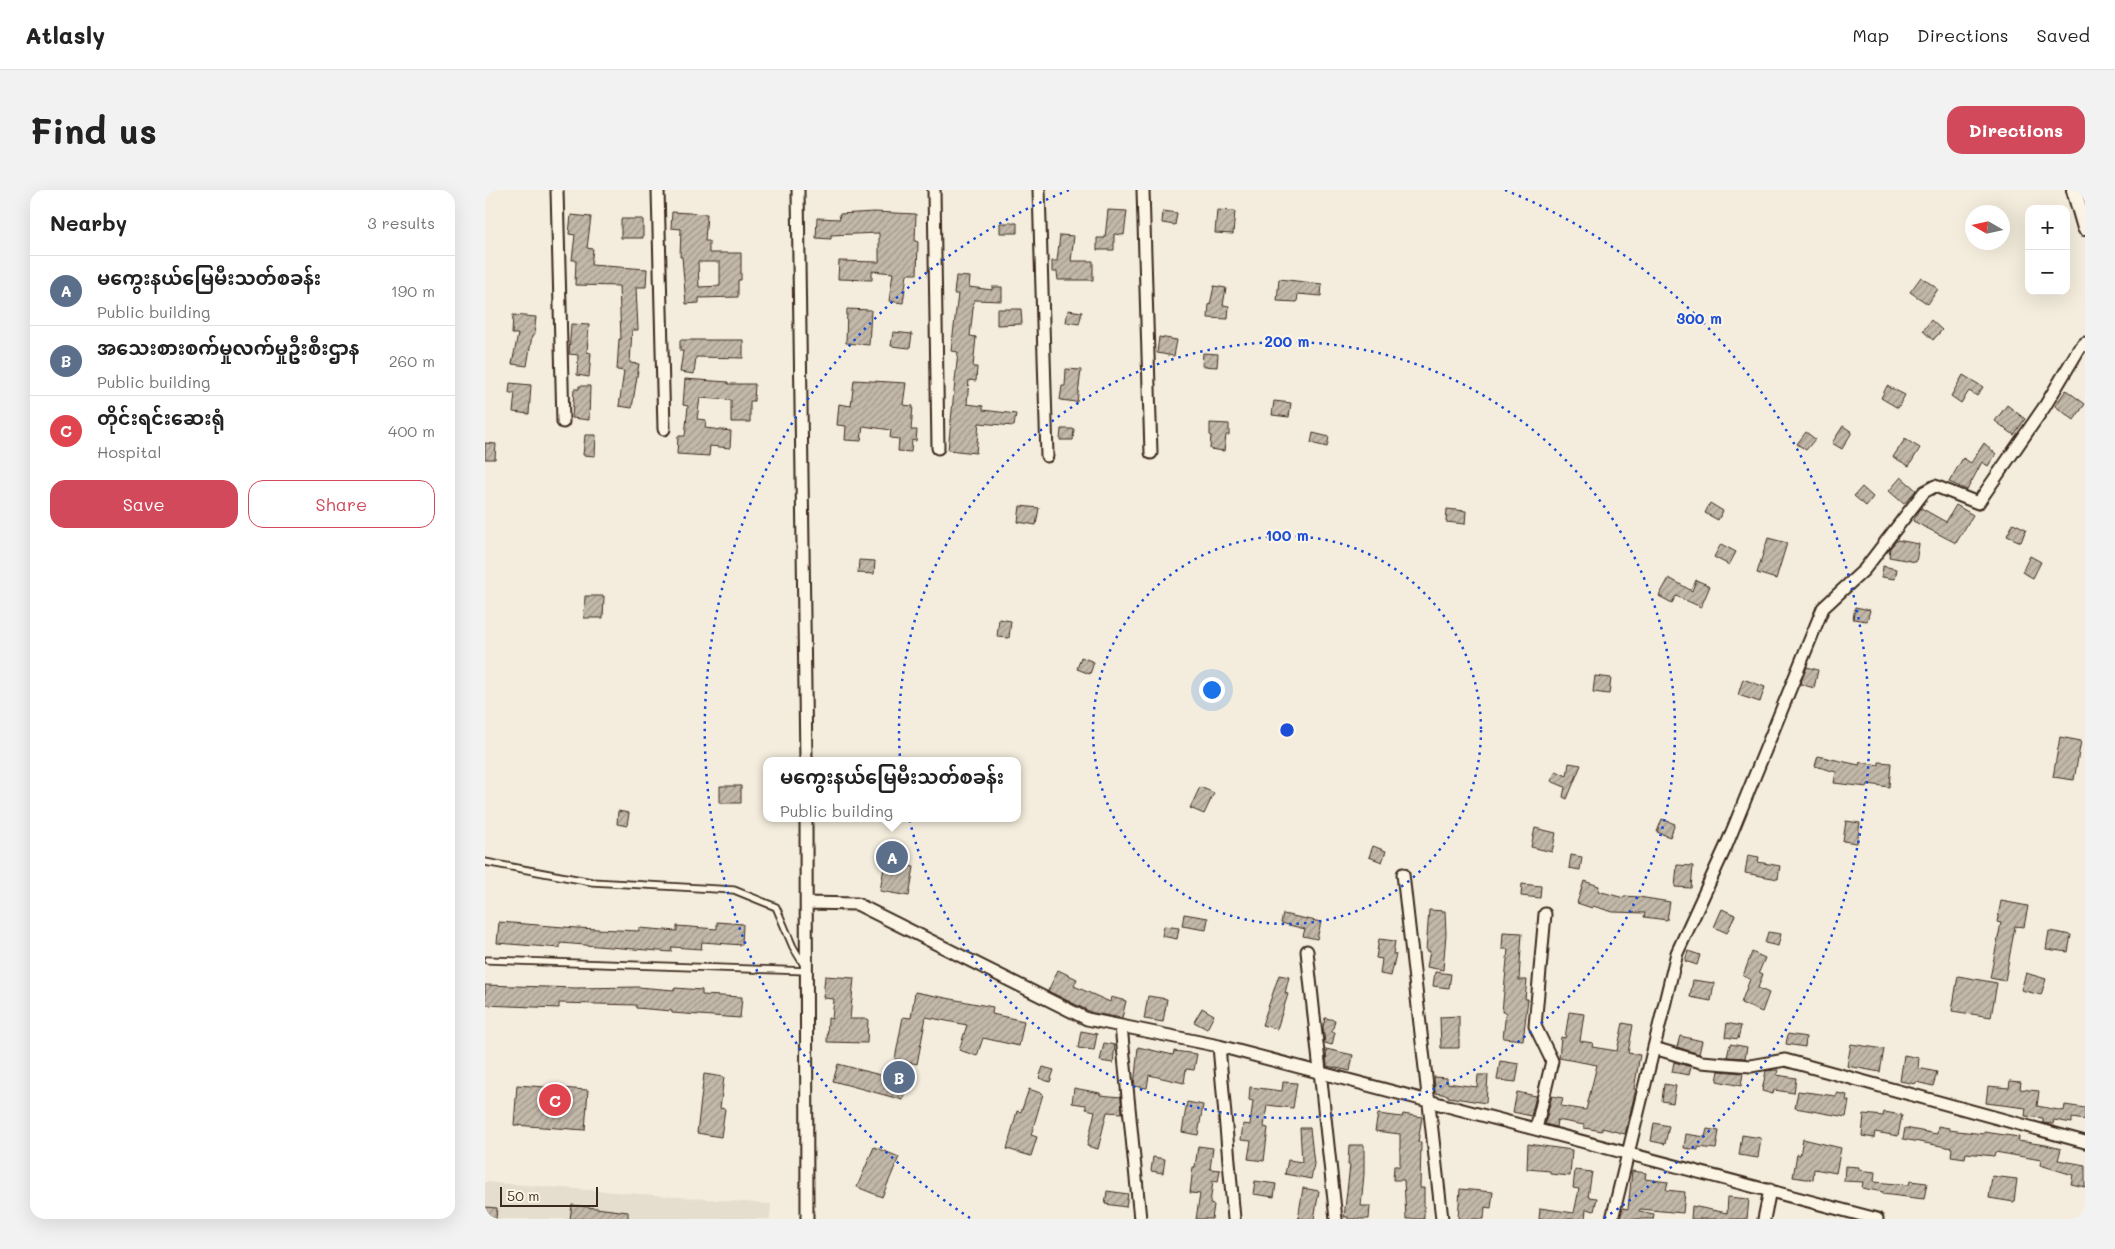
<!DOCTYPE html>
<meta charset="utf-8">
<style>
:root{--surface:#fff;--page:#f2f2f2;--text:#222;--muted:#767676;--line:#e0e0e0;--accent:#d1495b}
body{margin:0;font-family:Mali,"Noto Sans Myanmar",sans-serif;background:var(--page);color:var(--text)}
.controls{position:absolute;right:15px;top:15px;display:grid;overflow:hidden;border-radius:10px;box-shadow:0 5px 20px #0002}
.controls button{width:45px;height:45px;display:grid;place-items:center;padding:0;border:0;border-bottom:1px solid var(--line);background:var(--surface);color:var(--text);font:25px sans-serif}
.compass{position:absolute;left:1480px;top:15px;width:45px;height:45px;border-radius:50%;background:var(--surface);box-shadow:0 5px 20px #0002;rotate:279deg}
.scale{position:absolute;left:15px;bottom:12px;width:98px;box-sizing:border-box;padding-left:5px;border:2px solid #3b2a1e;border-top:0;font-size:14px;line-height:18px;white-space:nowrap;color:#3b2a1e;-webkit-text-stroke:4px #fcf5e5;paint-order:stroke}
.you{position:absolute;left:726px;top:499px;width:18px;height:18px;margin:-12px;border:4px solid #fff;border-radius:50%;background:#1a73e8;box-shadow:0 0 0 8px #1a73e833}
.badge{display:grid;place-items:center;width:32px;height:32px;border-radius:50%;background:var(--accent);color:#fff;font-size:16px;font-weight:700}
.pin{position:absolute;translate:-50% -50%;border:2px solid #fff;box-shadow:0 1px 5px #0006}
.popup{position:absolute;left:278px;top:567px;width:258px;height:65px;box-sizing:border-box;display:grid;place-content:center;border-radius:10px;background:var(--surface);filter:drop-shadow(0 1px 4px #0005);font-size:16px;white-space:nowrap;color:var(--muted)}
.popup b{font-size:19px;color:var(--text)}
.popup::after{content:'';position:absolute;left:50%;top:100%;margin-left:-10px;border:10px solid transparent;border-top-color:var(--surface)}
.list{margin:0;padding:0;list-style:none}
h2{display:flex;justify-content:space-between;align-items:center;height:65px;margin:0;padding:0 20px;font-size:21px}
h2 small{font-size:16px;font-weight:400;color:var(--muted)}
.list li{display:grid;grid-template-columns:32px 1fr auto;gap:15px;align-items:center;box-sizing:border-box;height:70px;padding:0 20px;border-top:1px solid var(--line)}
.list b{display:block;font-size:19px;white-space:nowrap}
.list p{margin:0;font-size:16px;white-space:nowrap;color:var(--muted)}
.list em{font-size:16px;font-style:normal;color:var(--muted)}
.actions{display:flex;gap:10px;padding:15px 20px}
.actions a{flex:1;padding:11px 0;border:1px solid var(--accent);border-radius:15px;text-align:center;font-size:18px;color:var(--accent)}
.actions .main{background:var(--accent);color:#fff}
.map{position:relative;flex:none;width:1600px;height:1029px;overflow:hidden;border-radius:15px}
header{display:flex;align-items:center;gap:30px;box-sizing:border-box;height:70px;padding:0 25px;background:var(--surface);border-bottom:1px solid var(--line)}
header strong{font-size:24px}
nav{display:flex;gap:28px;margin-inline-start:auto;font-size:18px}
.intro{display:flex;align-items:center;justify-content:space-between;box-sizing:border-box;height:120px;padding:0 30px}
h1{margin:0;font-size:35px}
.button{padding:12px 22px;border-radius:15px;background:var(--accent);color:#fff;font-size:18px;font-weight:700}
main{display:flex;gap:30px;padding:0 30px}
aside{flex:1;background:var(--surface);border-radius:15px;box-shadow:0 5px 20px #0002}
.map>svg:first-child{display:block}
</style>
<header>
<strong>Atlasly</strong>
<nav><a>Map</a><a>Directions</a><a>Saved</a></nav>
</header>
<div class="intro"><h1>Find us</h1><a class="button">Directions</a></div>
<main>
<aside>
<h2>Nearby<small>3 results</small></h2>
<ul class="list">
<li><span class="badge" style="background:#5c6f8a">A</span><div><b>မကွေးနယ်မြေမီးသတ်စခန်း</b><p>Public building</p></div><em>190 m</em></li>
<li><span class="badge" style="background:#5c6f8a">B</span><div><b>အသေးစားစက်မှုလက်မှုဦးစီးဌာန</b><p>Public building</p></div><em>260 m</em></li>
<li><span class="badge" style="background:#e0444e">C</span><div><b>တိုင်းရင်းဆေးရုံ</b><p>Hospital</p></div><em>400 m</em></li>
</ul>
<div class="actions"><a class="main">Save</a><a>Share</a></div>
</aside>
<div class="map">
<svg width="1600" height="1029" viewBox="0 0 1600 1029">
<defs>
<pattern id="building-hatch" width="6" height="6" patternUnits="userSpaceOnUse" patternTransform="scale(1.25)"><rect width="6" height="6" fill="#c3b9aa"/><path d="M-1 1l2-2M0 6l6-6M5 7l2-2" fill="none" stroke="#a0978a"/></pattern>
</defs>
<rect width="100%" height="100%" fill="#f4eddd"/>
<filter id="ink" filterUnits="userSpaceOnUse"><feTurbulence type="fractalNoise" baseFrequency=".02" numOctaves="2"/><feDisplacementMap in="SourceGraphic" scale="10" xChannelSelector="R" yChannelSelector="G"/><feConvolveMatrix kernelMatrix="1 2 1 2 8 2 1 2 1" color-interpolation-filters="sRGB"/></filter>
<g filter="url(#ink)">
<path fill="#e5ddce" d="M0,992L286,1014L285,1029H0Z"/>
<path fill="url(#building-hatch)" stroke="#3b2a1e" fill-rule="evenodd" d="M623,20L642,21L639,45L629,44V60H612V48H620Z
M732,20L750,21L748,44L730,43Z
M678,21L692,23L690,35L677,33Z
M187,22L222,24L220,51H224V63H256V90H253V107L214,108V113L201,114L197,67H195L196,39L186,38ZM213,72H235V96L214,97Z
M389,22L431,24L430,51L433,52L432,84H422L418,113L404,111L408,83L387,81V90L353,89L354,71L394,72V43L346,45V49L331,48L332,28L355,29L354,24Z
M86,25L106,27L102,58L108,59L106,75L162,79L161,97H151L153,140H147L145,173L154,174L147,218L134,216L139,181L132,180L134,149H136L134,96L90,95L91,70H87L90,45L84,44Z
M136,29H158V48H136Z
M515,33H532V43H515Z
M575,45L589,46L586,71H608V90H573L572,82H567V71H572Z
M471,86L485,87L484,97L507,100V97H517V111L489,110L485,146L491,147L488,177H492L491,191L484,190L482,214L498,216V220L531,224L529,236L494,233L491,263L463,260L473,162L466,161L473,104H469Z
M1436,87L1453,99L1443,114L1425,102Z
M794,89L837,94L836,106L813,104L812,112L792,111Z
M729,96L741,98L738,115L744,116L743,129L723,128L724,114L725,115Z
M362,119L386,120L384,155L361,153Z
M512,119H536L537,134L512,135Z
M583,120L597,122L594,134L581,132Z
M28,125L51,127L49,146H47L42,176L27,174L33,144H27Z
M1446,130L1457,140L1448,150L1438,141Z
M86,134L104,135L102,162L106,163L104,187L92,185L93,165L84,164Z
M408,142L427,144L425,158L406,156Z
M674,147L692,150L689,166L672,163Z
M195,150H258V168L211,167L209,184L195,182L198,161H195Z
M718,163L733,164L732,177L717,176Z
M581,179L596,180L592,212L575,210L577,196H580Z
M1478,185L1498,197L1492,206L1484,201L1476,213L1466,206Z
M200,189L243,192V194H270L269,211H265V232H246V210L215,208L212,229L221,230L220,238L246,241L245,258L225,256L224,266L192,264L193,246H200L203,216L198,215Z
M369,190L421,193L418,215L428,216L426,240H432L431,251L427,250L426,262L413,261L414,249L405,248L406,240L378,236L376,251L360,250L361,236L352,235L354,214L366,216Z
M25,193L46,195L44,224L28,222L30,203H24Z
M94,196H105L104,230L87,228L89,199H94Z
M1402,196L1420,205L1413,218L1396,208Z
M1581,200L1600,214L1589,230L1570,216Z
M789,211L806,213L804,227L787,225Z
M1522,215L1540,229L1529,245L1510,231Z
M725,233L744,234V245H741L739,261L725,259L726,245H725Z
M1358,236L1367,242L1357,259L1347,253Z
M576,239H589L588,250H575Z
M1321,242L1330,249L1321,260L1312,254Z
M828,243L844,247L842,257L826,253Z
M100,245H111L110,266L98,265Z
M1420,249L1435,258L1424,276L1408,267Z
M0,253L11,254L10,269H0Z
M1499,253L1511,264L1503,276L1497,272L1482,300L1464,292L1478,268L1486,273Z
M1416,287L1431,300L1419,314L1404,301Z
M1377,297L1388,307L1381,316L1369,306Z
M1225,313L1238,321L1233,330L1220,323Z
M1471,315L1488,325L1471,353L1428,331L1436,318L1461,332Z
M535,316L554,318L551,335L533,332Z
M962,319L981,321L980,334L961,332Z
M1528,333L1541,339L1536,352L1522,346Z
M1283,348L1302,353L1291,389L1272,383Z
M1412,350L1434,354L1431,372L1404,367L1405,358Z
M1236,354L1251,362L1244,375L1229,367Z
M1545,366L1556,372L1548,388L1537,382Z
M374,370L390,371L389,384L373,383Z
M1398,376L1412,379L1410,389L1397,387Z
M1184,388L1207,401L1211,390L1225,396L1216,417L1191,406L1187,413L1174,406Z
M100,406H119L118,428H99Z
M1370,417L1385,420L1382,431L1368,429Z
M514,429L526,431L524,448L512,447Z
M596,467L609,472L605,484L592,479Z
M1322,477L1333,480L1329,498L1315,494Z
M1110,486L1126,488L1124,504L1108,502Z
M1258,489L1280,497L1275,512L1253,505Z
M1575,547L1596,551L1589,590L1568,587Z
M1333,566L1374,575L1375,572L1394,575V572L1406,573L1404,597L1383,594L1382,597L1349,593L1351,582L1330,576Z
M1084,573L1096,575L1082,609L1078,607L1080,597L1066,591L1071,581L1082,586Z
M235,596H256V613H235Z
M715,597L729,603L719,624L705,618Z
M133,621L144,623L142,636L132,634Z
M1177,629L1190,634L1185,647L1172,642Z
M1361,631L1375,633L1372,653L1358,651Z
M1050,638L1071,643L1067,662L1046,657Z
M888,656L901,661L897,672L884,667Z
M1086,665L1097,667L1095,680L1084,678Z
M1263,665L1274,667L1273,672L1295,676L1293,689L1260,683Z
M400,672L429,677L424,706L395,701Z
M1192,675L1208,676L1206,698L1190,697Z
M1099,691L1114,696L1113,701L1139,708V706L1154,707L1185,712L1182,730L1159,727L1160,723L1128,722L1108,716L1107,718L1092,713Z
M1037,694L1056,696L1055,708L1036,706Z
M1516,711L1543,716L1539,737L1530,736L1520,791L1505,788L1516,733L1512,732Z
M1237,719L1250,725L1242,743L1229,737Z
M944,720L960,721L961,744L958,780L942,777L945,761H941Z
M699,724L723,728L721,740L697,736Z
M798,724L836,732L832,749L818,746L820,739L796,733Z
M14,732L92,738L154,741V738L192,741V736L232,739V732L258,734L257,755L217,752L216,759L187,757L186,762L75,753V758L12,753Z
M679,736L694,738L692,749L677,746Z
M1564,741L1586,745L1583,762L1561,759Z
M1018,742L1037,743L1034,790H1042L1040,809H1043L1038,850L1018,848L1021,822H1017L1023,759H1017Z
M1283,742L1296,744L1293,756L1280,753Z
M894,749L910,751L908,764H911L906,786L895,784L897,769L891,768Z
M1203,761L1215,765L1212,775L1200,771Z
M1267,762L1280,768L1274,782L1278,784L1273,798L1284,803L1277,822L1256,813L1265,789L1258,786Z
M573,780L592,789L589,796L625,812L626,807L641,811L637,828L608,823L563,801Z
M950,782L966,784L964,798L948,796Z
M1541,783L1561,789L1556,805L1536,800Z
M794,785L804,787L800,803L803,804L792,839L777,835Z
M340,786L369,788L365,829H383L382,853L342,852L343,828L347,829L349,809L338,808Z
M1473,786L1512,793L1506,827L1467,821Z
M1208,790L1229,793L1226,811L1205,807Z
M0,795L90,798L153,797L189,800L190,798L217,800V805L257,807L255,828L187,823V821L151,818V815L74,813V818L0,815Z
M430,802L508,817L507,824L539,831L534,856L498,848L492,866L474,860L482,835L441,827L432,874L410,869L418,827L426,828Z
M663,806L682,809L678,832L659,829Z
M717,818L729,825L722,839L709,832Z
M1084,822L1099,824L1095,851L1108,853L1107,857L1132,861L1138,833L1148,835L1143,863L1155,865L1149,899H1151L1140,944L1117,938V941L1099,938V935L1072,930L1071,937L1060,934L1067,906L1078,908L1076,916L1101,920L1112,875L1074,868L1076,847L1080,848Z
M974,826V858H956L955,827Z
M840,828L850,830L847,842H850L847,855L840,853L838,837Z
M1242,833L1256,836L1253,849L1240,847Z
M596,841L612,844L609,860L593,858Z
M1303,844L1321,847L1320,857L1301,854Z
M1195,846L1217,851L1214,864L1192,857Z
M619,853L630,855L628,873L615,871Z
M1245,854L1262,857L1260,868L1242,867Z
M1366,854L1399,859L1395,882L1362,876Z
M653,857L688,865L689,861L712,864L709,880L701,879L699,893L664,885L662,898L649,896Z
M841,859L868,865L865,881L842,876Z
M1419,865L1434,868L1433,878L1452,882L1448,896L1431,892L1430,894L1415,891Z
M1015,871L1034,874L1031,892L1012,890Z
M1189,872L1206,877L1204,885L1187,882Z
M353,874L422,892L418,910L348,891Z
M558,877L569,880L565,892L554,888Z
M1289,880H1293L1292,885L1311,888L1309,903L1289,900L1288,904L1277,901L1281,881Z
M1234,881L1258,883L1256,896L1232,891Z
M219,884L239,887L235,918L240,919L236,947L212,943Z
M993,885H1003L1001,913L963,907V905L950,903L949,887L962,888V893L992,897Z
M1525,891L1536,892L1535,899L1554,901L1552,916L1579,921L1580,915L1600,918V930L1587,928V933L1569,930L1568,934L1558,933V928L1540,926L1541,918L1501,913L1503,896L1524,898Z
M798,892L812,893L808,918L782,915L779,937L783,938L779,971L763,969L766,951L756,950L758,934L765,935L768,911L764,910L765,897L797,901Z
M1179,894L1191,896L1188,913L1177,911Z
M32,895L103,900L100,940L29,935Z
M589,898L615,903V905L636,907L637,923L622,922L613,959L602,956L610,921L601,919V915L587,913Z
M544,899L558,904L546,945L552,947L546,966L522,959L532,921L536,922Z
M1313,901L1351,906L1352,903L1362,905L1361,910L1364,911L1361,927L1310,918Z
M1032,902L1051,906L1046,926L1028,922Z
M702,912L718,915L713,945L697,942Z
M1399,922L1417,925L1413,946L1390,942L1389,948L1377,946L1379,924L1398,926Z
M893,924L917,927L918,924L937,927L933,952H936L935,998H939V1029H921L919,990H908L909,976H915V944L890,941Z
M1169,933L1184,936L1180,954L1166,951Z
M1453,936L1464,938V940L1499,944V942L1534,947L1533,951L1561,955L1576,959L1573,970L1600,975V997L1586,994L1588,985L1555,975L1556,970L1510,962L1509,966L1481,963L1480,968L1466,966L1467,958L1418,949L1420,938L1452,944Z
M815,938H825L829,974L826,989L800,984L803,970L817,972Z
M1222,939L1234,941L1231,959L1213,957V960L1199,958L1201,944L1220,947Z
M1257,945L1276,948L1273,968L1254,965Z
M1318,949L1356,958L1351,983L1329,979L1328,990L1308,987L1312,964L1315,965Z
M1043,954L1087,960L1085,986L1065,984V981L1042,979Z
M864,955H879V984L876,1016H885L884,1029H863V1027H859L865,975H863Z
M713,956L728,958L725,979L735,980L733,992L728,991L725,1014L729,1015L727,1029H711L715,1004L705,1003L708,977H710Z
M389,957L414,967L397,1007L372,997Z
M668,967L680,969L678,983L666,981Z
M1360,976L1374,977V980L1390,982L1389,992L1424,995L1425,991L1442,993L1439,1009L1397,1004L1398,1002L1377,998L1378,992L1359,991Z
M1090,980L1107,982L1103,1007L1112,1008L1109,1021L1101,1019L1100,1029H1054L1055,1018L1089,1023L1094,999L1088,998Z
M1147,981L1161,983L1160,989L1183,992L1181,1000L1200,1002L1198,1023L1155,1019L1154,1021L1169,1024L1168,1029H1135L1138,1018L1143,1019Z
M1507,986L1532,989L1529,1012L1504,1008Z
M770,991L791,994L789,1007L768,1004Z
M818,998L834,1001L829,1029H813Z
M975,999L1008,1002L1006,1018L1000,1017L999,1029H973Z
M622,1001L643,1004L641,1017L620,1014Z
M1243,1007L1264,1009L1262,1029H1206L1207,1016L1242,1023Z
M87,1015L143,1022V1029H85Z
M0,1017L12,1018L11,1029H0Z"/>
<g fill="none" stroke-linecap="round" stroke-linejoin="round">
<defs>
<path id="service" d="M0,672L107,692L249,700L291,717L308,757L319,775
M2,770L323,781"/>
<path id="minor" d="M72,0L78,232
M173,0L179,239
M313,0L321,571
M449,0L453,258
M554,0L562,266
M658,0L666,263
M321,628L322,1029
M918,684L957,1029
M323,713L372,714L602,829L734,856L1392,1029
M822,761L851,1029
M636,836L655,1029
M734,856L749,1029
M1169,858L1216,872L1266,876L1300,870L1600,952
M1051,939L1067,871L1050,836L1060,724
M1127,1029L1192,763L1242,654L1338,418L1379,380L1439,302L1450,296L1493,313L1560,216L1594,159L1600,153
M1279,1029L1285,1000"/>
<path id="tertiary" d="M1589,0L1600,38"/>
</defs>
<use href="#service" stroke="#3b2a1e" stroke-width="9"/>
<use href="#minor" stroke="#3b2a1e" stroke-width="15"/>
<use href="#tertiary" stroke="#3b2a1e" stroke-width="18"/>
<use href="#service" stroke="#fcf5e5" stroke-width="5.5"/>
<use href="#minor" stroke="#fcf5e5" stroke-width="11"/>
<use href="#tertiary" stroke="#fcf5e5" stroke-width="14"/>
</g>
</g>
<g fill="none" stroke="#1d4ed8" stroke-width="2.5" stroke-dasharray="2.5 5">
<circle cx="802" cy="540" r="194"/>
<circle cx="802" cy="540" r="388"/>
<path d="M485 1028A582 582 0 0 1 584 0M1020 0A582 582 0 0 1 1119 1028"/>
</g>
<circle cx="802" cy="540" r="8" fill="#1d4ed8" stroke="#fcf5e5" stroke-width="2.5"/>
<g font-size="15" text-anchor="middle" font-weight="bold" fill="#1d4ed8" stroke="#fcf5e5" stroke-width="4.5" stroke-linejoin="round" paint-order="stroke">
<text x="1214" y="134">300 m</text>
<text x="802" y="157">200 m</text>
<text x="802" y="351">100 m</text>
</g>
</svg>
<div class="controls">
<button>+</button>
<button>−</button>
</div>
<svg class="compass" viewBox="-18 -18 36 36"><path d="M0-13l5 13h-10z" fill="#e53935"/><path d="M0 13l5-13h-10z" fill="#767676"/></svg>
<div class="scale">50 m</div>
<div class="you"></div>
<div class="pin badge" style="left:407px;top:667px;background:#5c6f8a">A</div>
<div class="popup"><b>မကွေးနယ်မြေမီးသတ်စခန်း</b>Public building</div>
<div class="pin badge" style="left:414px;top:887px;background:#5c6f8a">B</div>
<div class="pin badge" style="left:70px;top:910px;background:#e0444e">C</div>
</div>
</main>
